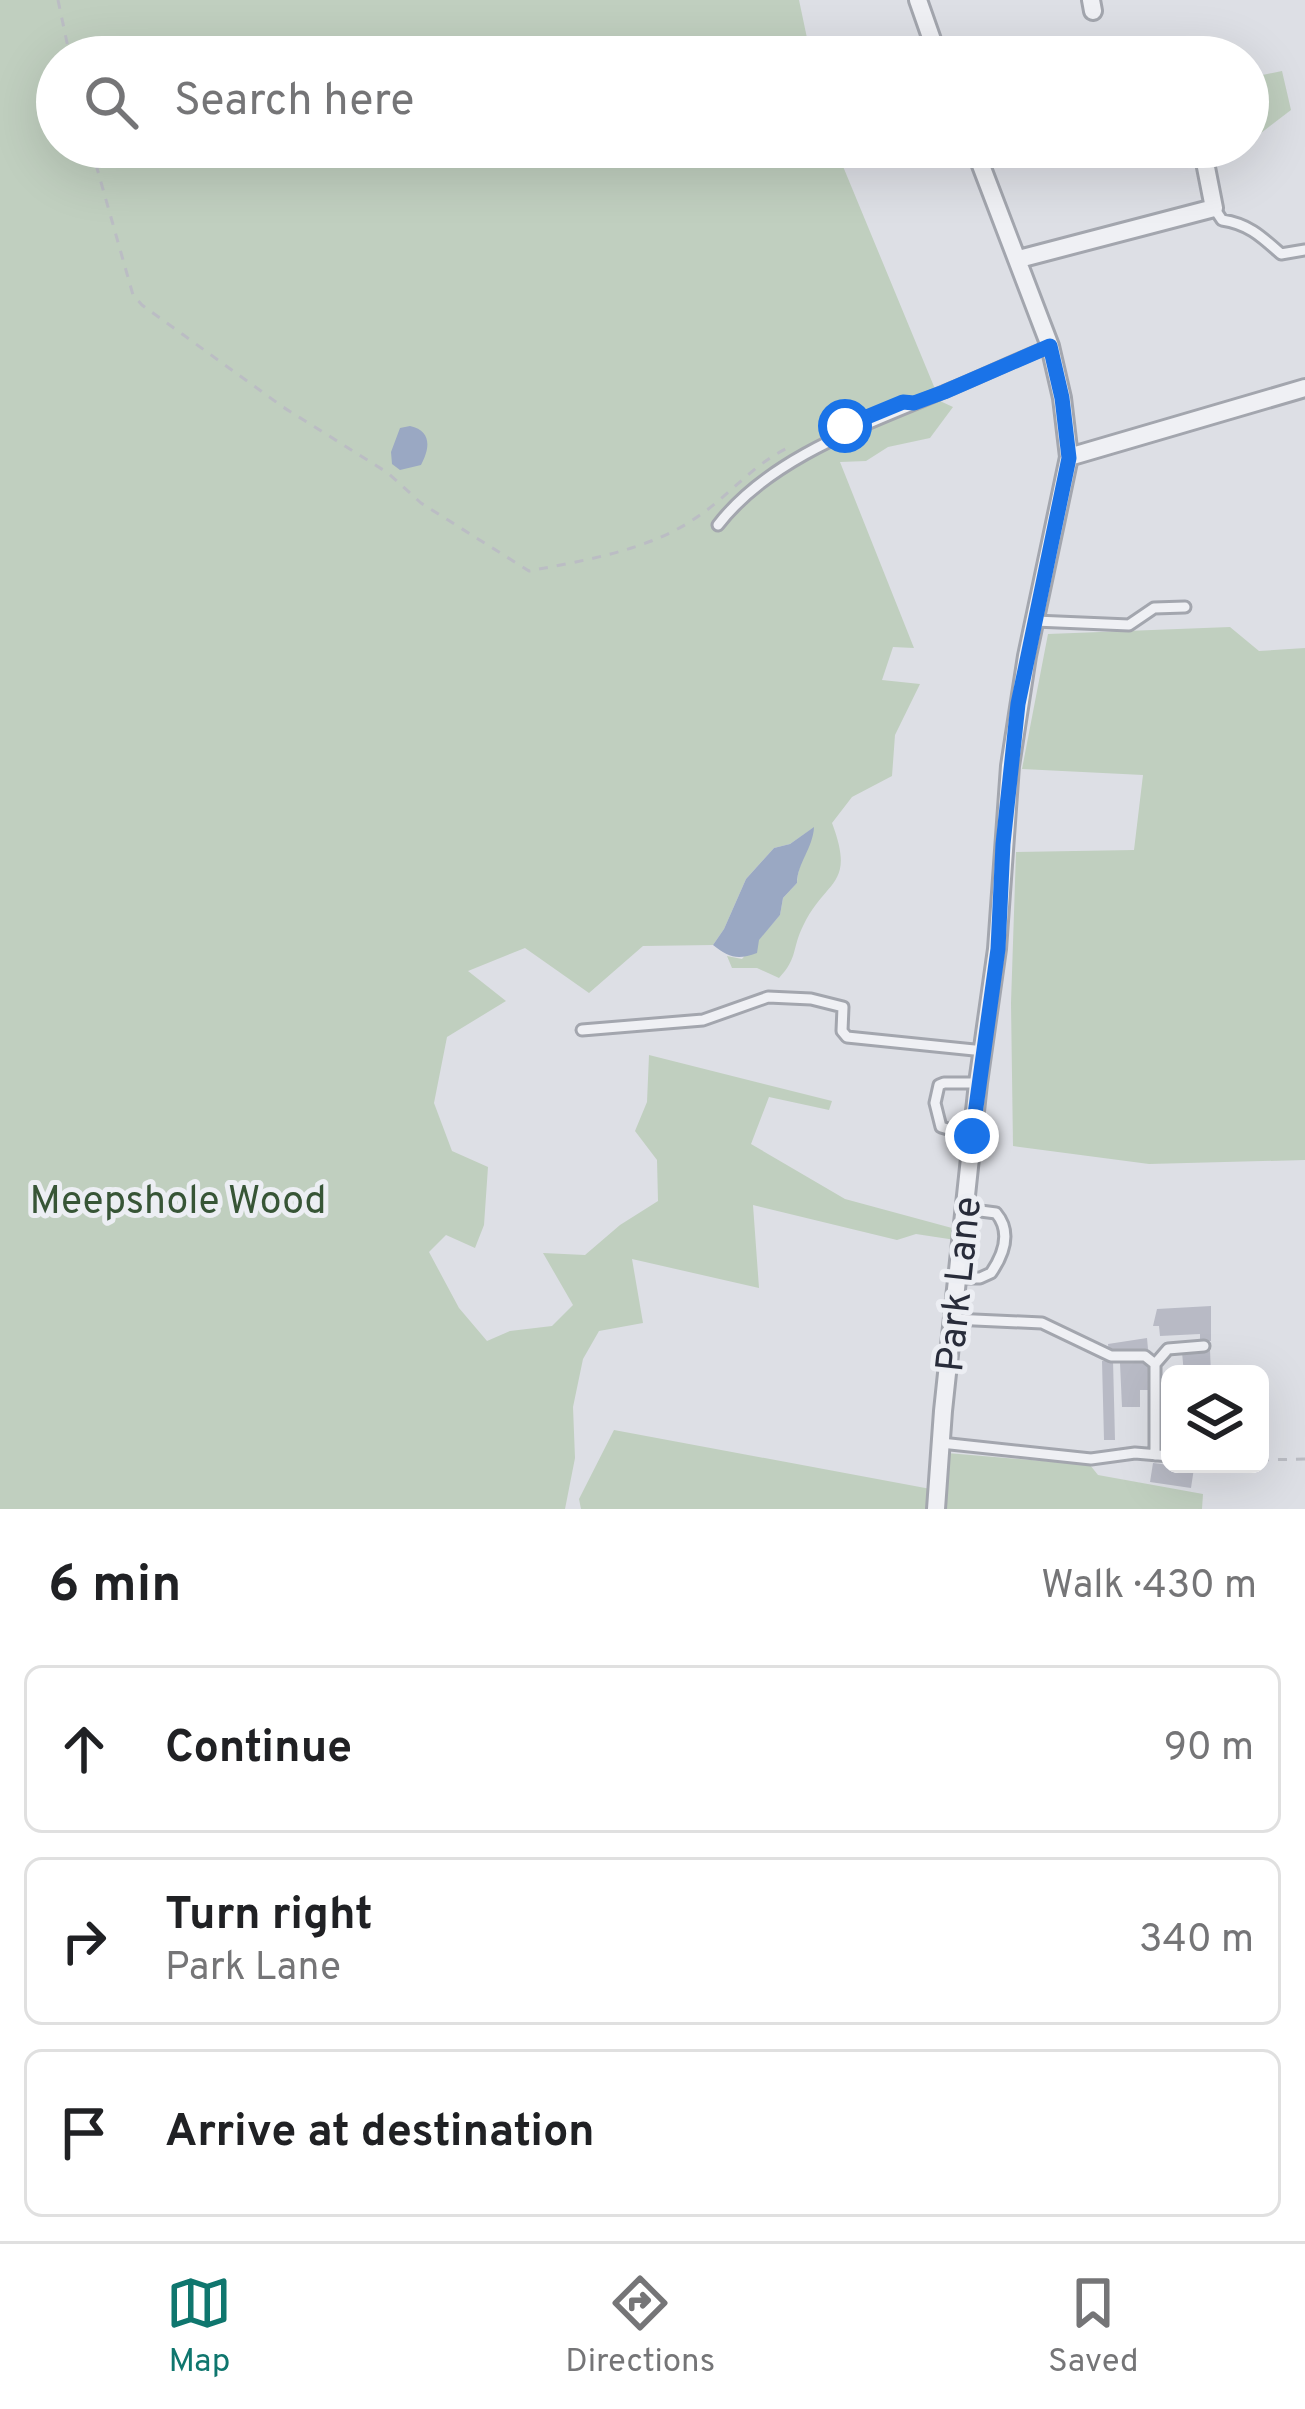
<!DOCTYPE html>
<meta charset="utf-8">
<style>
:root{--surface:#fff;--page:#f6f6f6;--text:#202124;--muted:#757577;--line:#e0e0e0;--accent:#0f766e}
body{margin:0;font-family:Overpass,sans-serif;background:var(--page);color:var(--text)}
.controls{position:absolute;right:36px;bottom:36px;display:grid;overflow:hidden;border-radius:18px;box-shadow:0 12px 48px #0002}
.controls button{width:108px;height:108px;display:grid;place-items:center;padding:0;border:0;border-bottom:3px solid var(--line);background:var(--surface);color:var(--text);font:60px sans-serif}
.stop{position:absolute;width:36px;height:36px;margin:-27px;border:9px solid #1a73e8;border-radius:50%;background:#fff}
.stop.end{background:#1a73e8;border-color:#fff;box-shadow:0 3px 12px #0008}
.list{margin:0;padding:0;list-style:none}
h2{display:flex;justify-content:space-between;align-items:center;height:156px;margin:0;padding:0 48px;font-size:51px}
h2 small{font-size:39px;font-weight:400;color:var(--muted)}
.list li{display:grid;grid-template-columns:78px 1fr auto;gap:36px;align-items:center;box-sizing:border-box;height:168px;margin:0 24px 24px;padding:0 24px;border:3px solid var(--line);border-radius:18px}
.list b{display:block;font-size:45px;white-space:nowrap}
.list p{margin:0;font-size:39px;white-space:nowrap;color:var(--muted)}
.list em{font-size:39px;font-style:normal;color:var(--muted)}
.icon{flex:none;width:66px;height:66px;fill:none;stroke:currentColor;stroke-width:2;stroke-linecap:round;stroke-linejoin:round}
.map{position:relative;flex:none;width:1305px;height:1509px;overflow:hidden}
.search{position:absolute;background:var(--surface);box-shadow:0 12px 48px #0002;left:36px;right:36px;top:36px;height:132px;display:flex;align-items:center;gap:30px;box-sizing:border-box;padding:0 42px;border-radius:66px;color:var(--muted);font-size:45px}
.sheet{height:732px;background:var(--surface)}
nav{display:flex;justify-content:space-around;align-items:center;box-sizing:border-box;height:168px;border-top:3px solid var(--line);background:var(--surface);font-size:33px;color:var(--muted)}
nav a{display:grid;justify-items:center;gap:6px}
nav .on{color:var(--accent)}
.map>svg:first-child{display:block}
</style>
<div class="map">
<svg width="1305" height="1509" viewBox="0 0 1305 1509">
<rect width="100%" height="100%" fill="#dddfe5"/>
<path fill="#c0cfbf" d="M0,0H799L811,57H57V147H835L940,401L953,407L930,438L888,447L866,461L840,462L914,648L893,647L882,680L920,684L895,735L892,776L852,797L832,823C856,887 826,878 803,926C792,948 798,958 779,978L757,968H732L727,956L742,959L780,915L783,898L797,883C797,866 809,845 813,828L790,844L774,848L746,879L724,929L713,945L643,946L589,993L525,948L468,971L506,1001L447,1037L434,1103L452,1151L488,1167L484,1225L475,1248L446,1235L429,1252L459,1308L487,1341L510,1331L552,1326L573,1305L543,1253L585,1255L620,1225L658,1201L657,1160L635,1131L647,1102L649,1055L832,1101L829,1110L769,1097L751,1144L845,1199L963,1231L962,1241L916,1234L897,1240L753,1205L759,1288L632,1259L643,1323L599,1331L583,1359L573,1407L575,1458L565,1509H0Z
M1282,71L1291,110L1248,143V78Z
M1230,627L1259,651L1305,648V1160L1149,1164L1013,1146L1011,1003L1016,852L1134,850L1143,775L1022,769L1048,634Z
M614,1430L936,1490L947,1453L1090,1465L1098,1475L1203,1494L1202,1509H581L579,1499Z"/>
<path fill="#9aa8c3" d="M410,426C432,431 430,448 421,465L400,470L392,464L391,452L400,428Z
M814,827C813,848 797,864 797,883L783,898L780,915L759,940L757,953C738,960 729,958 713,945L724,929L746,879L774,848L790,844Z"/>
<path fill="#b8bac5" d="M1211,1306V1341H1200V1334L1160,1336L1159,1326H1153L1157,1309Z
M1147,1338L1148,1349L1109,1353L1108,1344Z
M1210,1350L1211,1374H1184L1182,1352Z
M1113,1360L1115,1440H1104L1102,1361Z
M1148,1362V1390H1140V1407H1122L1120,1363Z
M1170,1402V1432L1161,1433L1158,1403Z
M1153,1463L1194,1468L1191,1488L1150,1482Z"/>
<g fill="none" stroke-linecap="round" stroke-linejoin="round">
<defs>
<path id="lane" d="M1214,208L1222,220C1249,224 1262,237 1281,254L1305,250
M718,525C771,456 869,424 948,390C982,376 1015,360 1050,346
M1035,621L1129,625L1154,608L1185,607
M582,1030L703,1020L768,997L811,999L843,1007L842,1031L847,1037L984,1051
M972,1136L941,1127L935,1103L939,1085L944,1083H978
M958,1278H980L991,1273C1004,1254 1012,1232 996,1213L965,1209
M953,1319L1042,1323L1111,1356H1145L1155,1364V1455
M1155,1364L1168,1349L1204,1346
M941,1443L1091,1459L1135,1453L1170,1456"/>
<path id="street" d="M918,0L938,57
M1091,0L1093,11
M1019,259L1214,208L1202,147
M1069,457L1305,388
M936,1509L943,1411L978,1083L997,949L1010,766L1027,656L1069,457L1062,398L1050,346L974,147"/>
</defs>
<use href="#lane" stroke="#a3a6ae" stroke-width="15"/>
<use href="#street" stroke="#a3a6ae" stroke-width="22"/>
<path stroke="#bbbdc4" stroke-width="3" stroke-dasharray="9 9" stroke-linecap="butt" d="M58,0L70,57
M91,147L133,295L142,305L283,407L388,473L421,503L529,571C586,560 652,550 700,515C732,493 755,462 792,446
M1260,1460L1305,1459"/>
<use href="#lane" stroke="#eff0f4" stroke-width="9"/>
<use href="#street" stroke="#eff0f4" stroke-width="16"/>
</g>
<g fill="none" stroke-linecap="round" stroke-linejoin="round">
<path stroke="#1a73e8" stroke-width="15" d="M845,426L903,402L914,403L944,392L1050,346L1062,398L1069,458L1018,704L1003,844L998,949L972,1136"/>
</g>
<g text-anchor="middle" stroke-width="10" stroke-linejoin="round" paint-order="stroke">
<g font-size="39" fill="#375536" stroke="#eceef3">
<text x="178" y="1213">Meepshole Wood</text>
</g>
<g font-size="39" fill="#282c3a" stroke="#eceef3">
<text transform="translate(957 1284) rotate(-84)" y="14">Park Lane</text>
</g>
</g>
</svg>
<div class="controls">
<button><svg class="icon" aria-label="layers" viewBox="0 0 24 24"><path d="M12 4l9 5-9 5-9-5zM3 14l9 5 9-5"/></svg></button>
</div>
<div class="stop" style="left:845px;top:426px"></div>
<div class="stop end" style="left:972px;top:1136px"></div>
<div class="search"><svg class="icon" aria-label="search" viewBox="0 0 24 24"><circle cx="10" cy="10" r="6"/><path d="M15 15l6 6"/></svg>Search here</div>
</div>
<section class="sheet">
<h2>6 min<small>Walk · 430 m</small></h2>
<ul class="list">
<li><svg class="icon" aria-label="ahead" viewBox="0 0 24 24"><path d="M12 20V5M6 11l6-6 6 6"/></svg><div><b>Continue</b></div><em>90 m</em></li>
<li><svg class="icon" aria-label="right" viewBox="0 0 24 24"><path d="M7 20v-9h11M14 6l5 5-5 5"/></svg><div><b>Turn right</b><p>Park Lane</p></div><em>340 m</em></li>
<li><svg class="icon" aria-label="arrive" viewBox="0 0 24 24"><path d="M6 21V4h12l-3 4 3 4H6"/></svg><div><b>Arrive at destination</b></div></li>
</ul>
</section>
<nav>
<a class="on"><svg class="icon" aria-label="map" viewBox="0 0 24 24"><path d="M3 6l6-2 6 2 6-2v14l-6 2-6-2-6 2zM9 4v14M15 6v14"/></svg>Map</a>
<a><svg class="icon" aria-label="directions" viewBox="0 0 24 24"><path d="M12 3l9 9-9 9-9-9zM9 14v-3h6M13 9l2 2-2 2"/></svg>Directions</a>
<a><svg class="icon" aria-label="saved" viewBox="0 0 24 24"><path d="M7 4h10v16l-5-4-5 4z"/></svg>Saved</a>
</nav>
